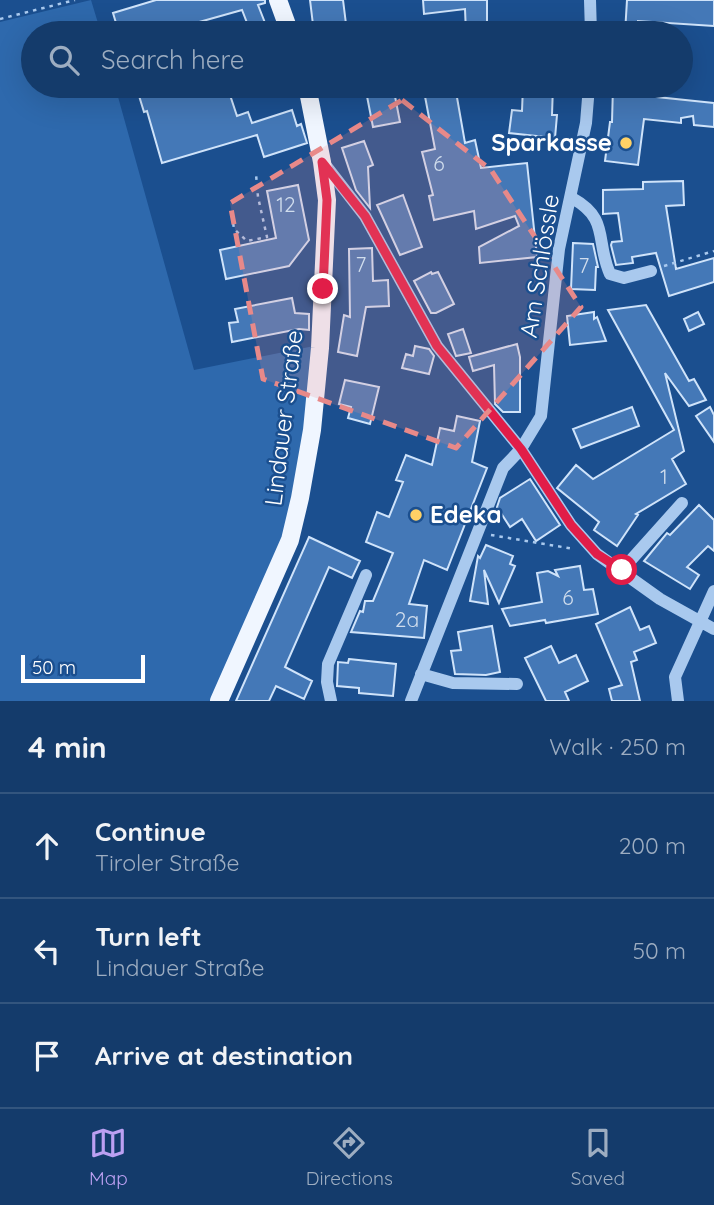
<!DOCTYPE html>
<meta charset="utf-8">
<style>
:root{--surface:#143b6b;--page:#1d4271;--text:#f1f3f6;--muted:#9dadc1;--line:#33557e;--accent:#bca0f2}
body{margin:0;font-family:Quicksand,sans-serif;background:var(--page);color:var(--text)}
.scale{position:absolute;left:21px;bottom:18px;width:124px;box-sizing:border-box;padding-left:7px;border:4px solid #fff;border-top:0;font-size:19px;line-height:24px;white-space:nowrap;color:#fff;-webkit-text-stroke:5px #1b4f8f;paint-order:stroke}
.stop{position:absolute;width:21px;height:21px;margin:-16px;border:5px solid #e11d48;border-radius:50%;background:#fff}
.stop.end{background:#e11d48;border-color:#fff;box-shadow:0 2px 7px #0008}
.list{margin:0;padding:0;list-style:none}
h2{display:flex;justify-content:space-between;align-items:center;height:91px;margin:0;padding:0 28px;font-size:30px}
h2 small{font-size:23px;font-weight:400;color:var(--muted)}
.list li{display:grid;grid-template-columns:46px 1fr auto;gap:21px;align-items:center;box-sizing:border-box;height:105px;padding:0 28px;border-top:2px solid var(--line)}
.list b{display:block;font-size:26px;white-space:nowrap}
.list p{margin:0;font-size:23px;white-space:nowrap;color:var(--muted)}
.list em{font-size:23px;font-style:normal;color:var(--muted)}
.icon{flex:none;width:38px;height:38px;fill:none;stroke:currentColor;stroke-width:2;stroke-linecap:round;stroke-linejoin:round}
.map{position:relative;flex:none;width:714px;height:701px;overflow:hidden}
.search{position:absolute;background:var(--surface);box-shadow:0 7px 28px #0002;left:21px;right:21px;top:21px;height:77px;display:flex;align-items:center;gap:18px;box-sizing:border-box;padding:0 24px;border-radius:38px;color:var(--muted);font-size:26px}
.sheet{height:406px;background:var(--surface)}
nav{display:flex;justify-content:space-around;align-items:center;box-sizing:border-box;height:98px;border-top:2px solid var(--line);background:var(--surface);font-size:19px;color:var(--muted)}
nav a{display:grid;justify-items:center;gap:4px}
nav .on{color:var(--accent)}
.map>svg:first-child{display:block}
</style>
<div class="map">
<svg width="714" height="701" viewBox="0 0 714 701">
<rect width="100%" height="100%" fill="#1b4f8f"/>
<path fill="#2e69ad" d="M91,0L101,33H33V86H115L194,370L314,346L305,428L284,539L211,701H0V22Z"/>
<path fill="#4478b7" stroke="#cfe3fa" stroke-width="2" d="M156,0H265V3L258,5L269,33H251L242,10L160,33H119L113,13Z
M310,0H343L347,32L314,33Z
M423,0H487V33H466L465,9L424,14Z
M627,0H714V26L638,21V33H625Z
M136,86H227L237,116L248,112L252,123L292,110L297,126L301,124L307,143L264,157L257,135L162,163L147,111L144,112Z
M365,86H393L400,122L373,127Z
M423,86H455L465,143L475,140L481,168L527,163L537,257L480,263L479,247L519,226L515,216L476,229L474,211L434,220L429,196L433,195L422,152L435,149Z
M523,86H553L552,115H557L555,138L509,133L512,110L522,111Z
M613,86H638V95L714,103V127L694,125L693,116L681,118V123L644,119L638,165L605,161L610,122H612Z
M364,141L373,165L368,167L370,208L356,190L342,148Z
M683,181L684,205L666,206L676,269L714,258V282L669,296L656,253L632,257L633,263L616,265L611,245L612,242L622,241L618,213L603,214V190L643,189V182Z
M298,185L309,240L289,266L226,279L220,250L276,238L267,191Z
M403,195L422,247L400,255L377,205Z
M573,243L593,244L598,267H596L595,290L571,289Z
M372,248L373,281L388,280L389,306L366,307L357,356L338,352L344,315L350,317L349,249Z
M431,272L432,274L438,272L454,304L436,313H431L414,281Z
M292,298L295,313L309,314V330L299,329L232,342L229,323L238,322L235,309Z
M646,305L689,381L694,379L706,400L689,406L665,373L684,451L672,459L686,484L636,514L638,515L617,546L594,530L599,522L557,488L576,465L593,479L674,430L608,310Z
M594,312V319L597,317L606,341L570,345L567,316Z
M698,312L704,324L689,331L684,319Z
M463,329L471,353L456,356L448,334Z
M517,344L520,357V412H503L495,404L494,365L473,371L469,357Z
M415,346L429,349L434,356L429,374L402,368L406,354L413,356Z
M345,380L379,387L370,424L348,418L351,407L339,404Z
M632,407L639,426L581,448L573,429Z
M710,407L714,415V442L696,416Z
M457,416L480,421L472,462L487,468L447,570L424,560L409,604L427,606L424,638L351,632L360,611L363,612L365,601H373L393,553L366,542L377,512L389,517L403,482L396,480L406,455L432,465L440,428L454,431Z
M530,479L560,525L536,541L522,519L510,527L497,507L500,498Z
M699,505L714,520V551L708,546L687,567L699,575L690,589L644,561L667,533L670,535Z
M309,537L360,561L352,578L329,567L285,667L312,681L304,699L276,686L269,701H236Z
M486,545L513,556L510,564L515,566L499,603L484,570L488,604L470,601L478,556L480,558Z
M580,566L584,590L593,589L598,614L546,623L545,620L510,626L502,609L542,602L537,573L548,571L558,576L555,570Z
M630,607L640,630L649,626L656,643L634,652L637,660L631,662L640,701H612L609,689L622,685L596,624Z
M492,626L500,672L486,675L455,674L451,651L461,650L458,632Z
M551,646L559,663L576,655L588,681L565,692L569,701H546L525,658Z
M349,659L396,664L393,696L359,693V688L337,686L338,662L348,663Z"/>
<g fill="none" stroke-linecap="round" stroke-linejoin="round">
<path stroke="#a9c9ee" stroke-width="2.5" stroke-dasharray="3.5 5" stroke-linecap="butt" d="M0,19L75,0
M232,215L234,229L247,241L267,237L258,197L256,174
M664,266L714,251
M491,535L574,549"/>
<path stroke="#a9c9ee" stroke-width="12" d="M590,0L591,33
M323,162L365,216L437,346L521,449L571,525L597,554L660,599L714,629
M572,198C610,219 595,240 610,274L624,278L651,271
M622,570L682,503
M421,674L453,683L517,684
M331,701L327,682L328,664L366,575
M411,701L503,468L521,449L541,416L559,249L586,123L589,86
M678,701L675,677L714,591"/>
<path stroke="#f0f6ff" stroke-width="18" d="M278,0L290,33
M219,701L290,540L300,498L312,430L320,348L327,200L322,162L307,86"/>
</g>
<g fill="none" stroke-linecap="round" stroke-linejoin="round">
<path stroke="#e11d48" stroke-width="9" d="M323,289L327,200L322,162L365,216L437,346L521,449L571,525L597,554L622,570"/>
</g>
<path fill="#e88989" fill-opacity="0.2" stroke="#e88989" stroke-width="5" stroke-dasharray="14 9" stroke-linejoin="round" d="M402,100L491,170L581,307L456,448L263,379L230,203Z"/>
<g fill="#ffd166" stroke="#1b4f8f" stroke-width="2.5">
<circle cx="626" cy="143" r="7"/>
<circle cx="416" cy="515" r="7"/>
</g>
<g text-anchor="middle" stroke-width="5" stroke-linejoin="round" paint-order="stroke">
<g font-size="21" fill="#d0dded">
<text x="439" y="171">6</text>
<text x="286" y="212">12</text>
<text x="361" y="272">7</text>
<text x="584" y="273">7</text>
<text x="664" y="484">1</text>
<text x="568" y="605">6</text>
<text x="407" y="627">2a</text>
</g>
<g font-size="24" font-weight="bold" fill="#fff" stroke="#1b4f8f" text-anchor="end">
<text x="612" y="151">Sparkasse</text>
<text x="430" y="523" text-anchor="start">Edeka</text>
</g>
<g font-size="24" fill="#fff" stroke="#1b4f8f">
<text transform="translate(540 266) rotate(-81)" y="8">Am Schlössle</text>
<text transform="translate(284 418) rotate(-83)" y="8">Lindauer Straße</text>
</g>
</g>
</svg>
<div class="scale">50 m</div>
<div class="stop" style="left:622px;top:570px"></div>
<div class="stop end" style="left:323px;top:289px"></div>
<div class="search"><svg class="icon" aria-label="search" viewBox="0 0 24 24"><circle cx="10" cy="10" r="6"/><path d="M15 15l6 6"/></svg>Search here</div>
</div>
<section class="sheet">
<h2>4 min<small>Walk · 250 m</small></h2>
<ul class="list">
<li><svg class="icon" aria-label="ahead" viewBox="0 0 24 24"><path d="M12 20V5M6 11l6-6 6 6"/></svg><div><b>Continue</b><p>Tiroler Straße</p></div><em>200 m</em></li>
<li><svg class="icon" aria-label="left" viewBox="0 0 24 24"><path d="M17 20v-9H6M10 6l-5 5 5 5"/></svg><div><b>Turn left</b><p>Lindauer Straße</p></div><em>50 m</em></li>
<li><svg class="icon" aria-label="arrive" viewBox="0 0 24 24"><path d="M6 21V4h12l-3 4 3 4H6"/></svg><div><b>Arrive at destination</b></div></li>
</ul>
</section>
<nav>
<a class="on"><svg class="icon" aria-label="map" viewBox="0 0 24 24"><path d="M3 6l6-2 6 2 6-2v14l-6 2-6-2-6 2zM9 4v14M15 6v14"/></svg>Map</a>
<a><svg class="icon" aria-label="directions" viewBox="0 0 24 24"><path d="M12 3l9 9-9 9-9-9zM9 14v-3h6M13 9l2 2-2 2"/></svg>Directions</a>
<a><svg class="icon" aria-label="saved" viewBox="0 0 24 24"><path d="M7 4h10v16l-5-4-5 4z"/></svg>Saved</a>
</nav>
